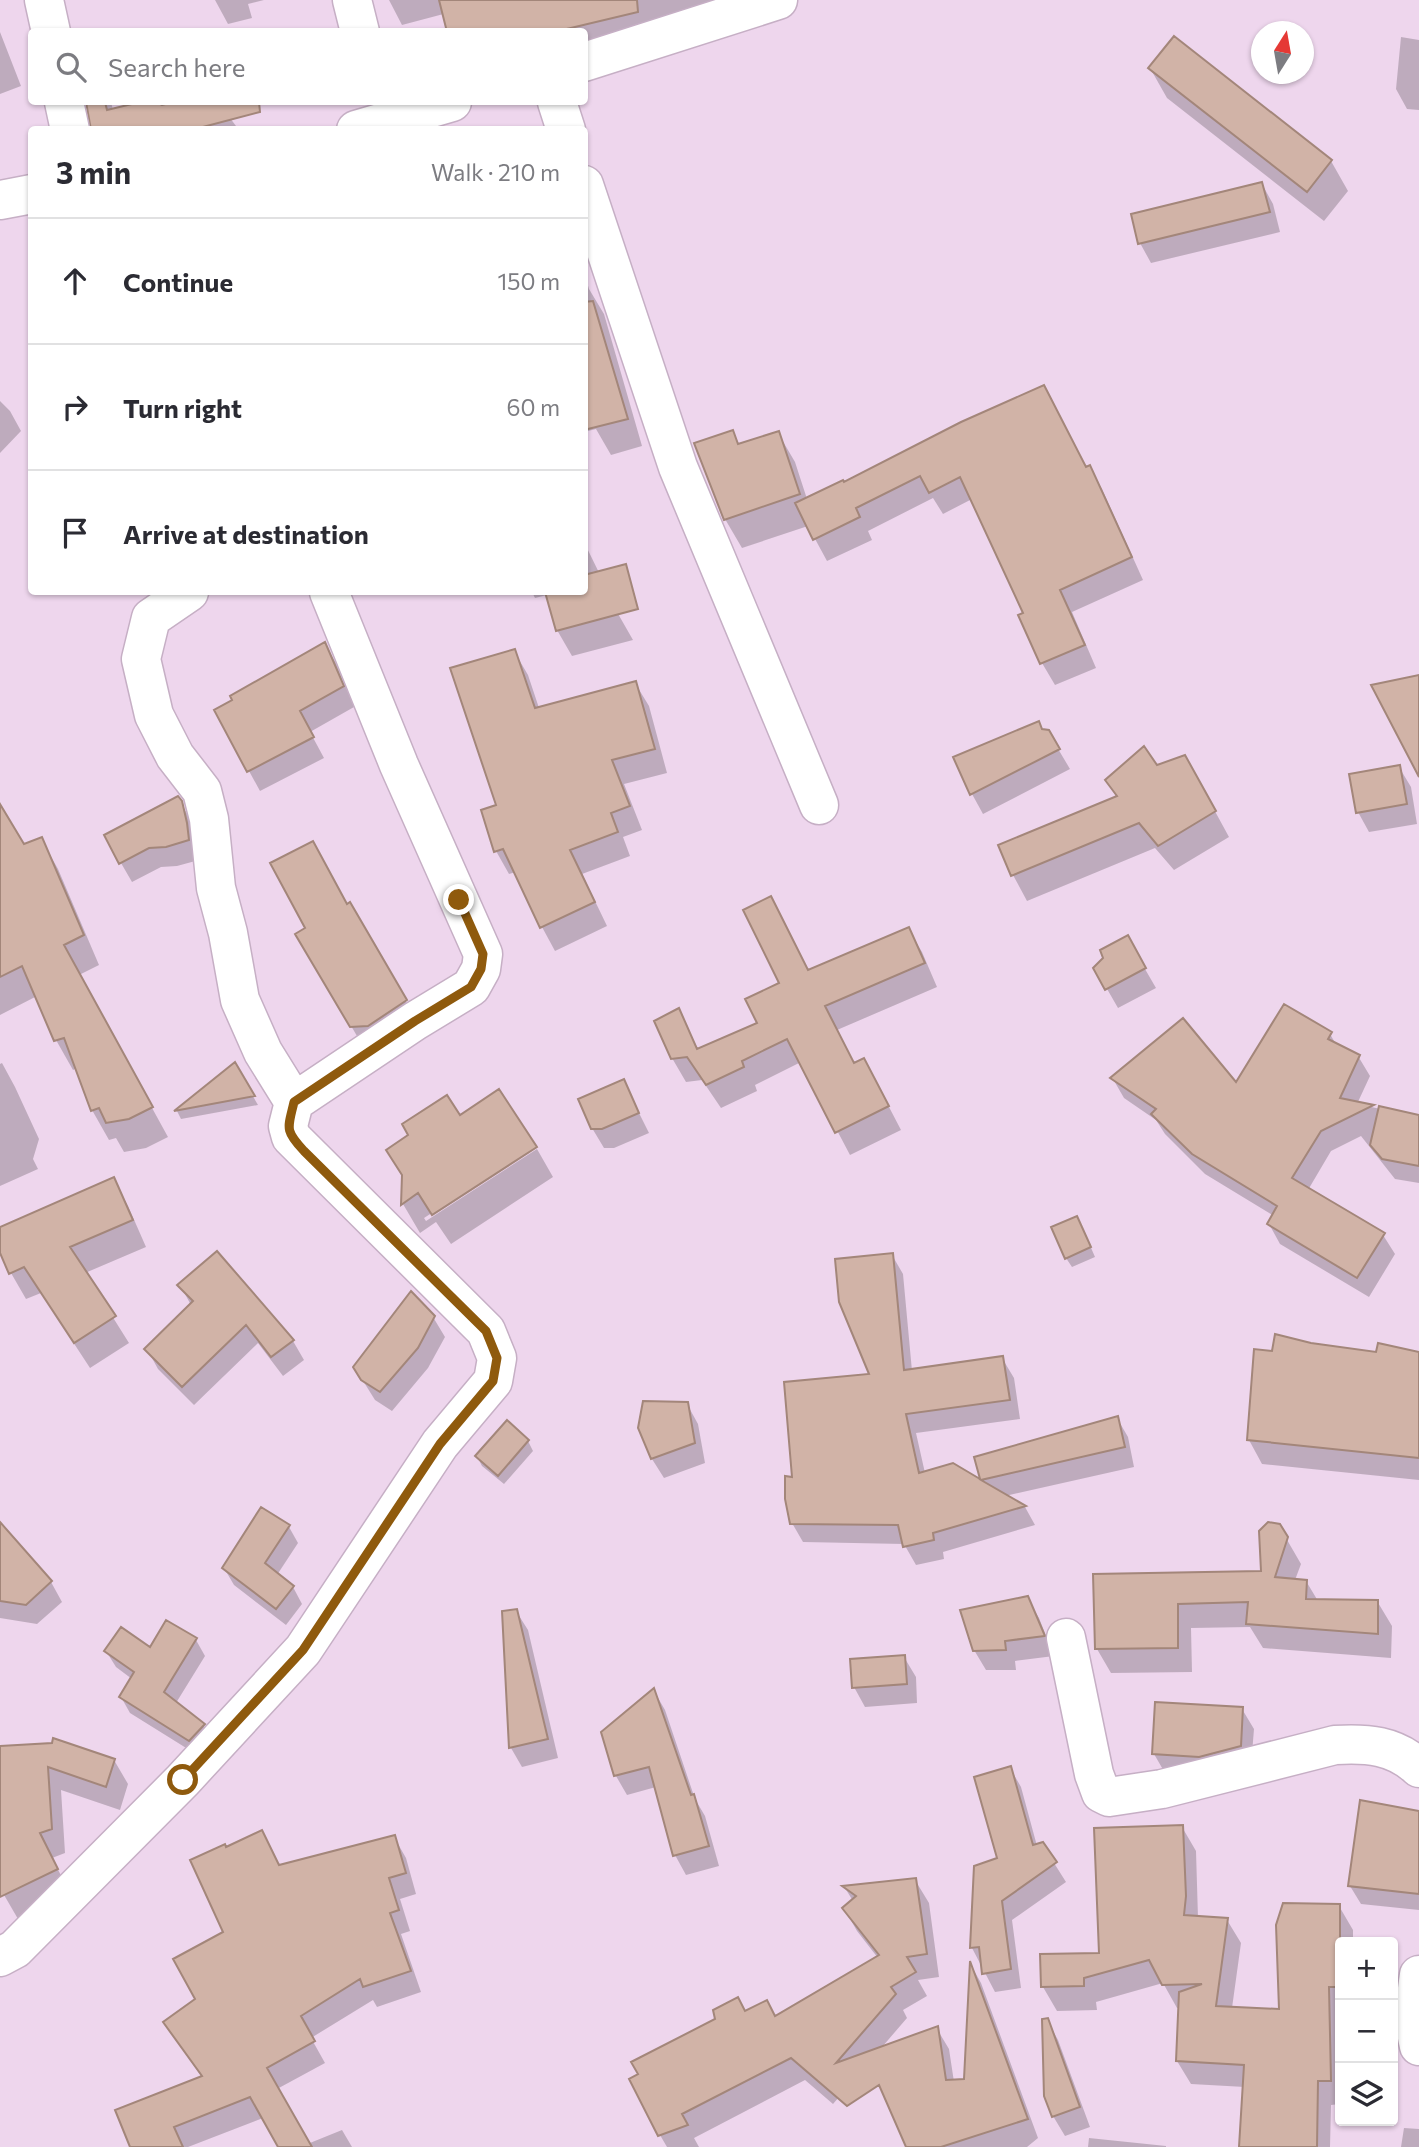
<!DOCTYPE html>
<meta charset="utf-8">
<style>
:root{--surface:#fff;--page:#f7f7f7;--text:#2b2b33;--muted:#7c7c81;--line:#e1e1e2}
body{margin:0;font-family:Commissioner,sans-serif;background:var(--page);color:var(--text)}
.controls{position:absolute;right:21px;bottom:21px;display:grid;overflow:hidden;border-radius:7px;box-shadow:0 2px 5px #0004}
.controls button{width:63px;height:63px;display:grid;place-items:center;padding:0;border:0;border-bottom:2px solid var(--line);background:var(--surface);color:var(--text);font:35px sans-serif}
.compass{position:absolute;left:1251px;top:21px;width:63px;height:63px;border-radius:50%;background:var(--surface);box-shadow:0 2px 5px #0004;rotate:11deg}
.stop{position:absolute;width:21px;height:21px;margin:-16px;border:5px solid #8f5a0d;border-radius:50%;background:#fff}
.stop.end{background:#8f5a0d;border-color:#fff;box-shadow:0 2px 7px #0008}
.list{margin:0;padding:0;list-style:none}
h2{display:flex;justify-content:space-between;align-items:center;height:91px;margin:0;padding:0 28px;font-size:30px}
h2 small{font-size:23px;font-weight:400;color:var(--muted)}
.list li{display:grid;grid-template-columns:46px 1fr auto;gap:21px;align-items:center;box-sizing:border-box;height:126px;padding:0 28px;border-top:2px solid var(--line)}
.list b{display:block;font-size:26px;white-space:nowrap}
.list em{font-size:23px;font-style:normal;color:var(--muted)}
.icon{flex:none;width:38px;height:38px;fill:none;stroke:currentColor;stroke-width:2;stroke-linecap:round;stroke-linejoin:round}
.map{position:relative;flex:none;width:1419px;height:2147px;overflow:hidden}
.search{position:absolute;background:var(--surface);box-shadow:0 2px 5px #0004;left:28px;top:28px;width:560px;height:77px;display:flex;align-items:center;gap:18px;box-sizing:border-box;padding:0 24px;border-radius:7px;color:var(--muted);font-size:26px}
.panel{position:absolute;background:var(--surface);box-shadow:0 2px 5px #0004;left:28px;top:126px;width:560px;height:469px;border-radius:7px}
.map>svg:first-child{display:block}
</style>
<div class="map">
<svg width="1419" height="2147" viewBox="0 0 1419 2147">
<rect width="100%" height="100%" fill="#eed6ed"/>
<path fill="#0003" d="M215,0H264L248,4L252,18L228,24Z
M389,0H468L470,7L402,25Z
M553,0H739L584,45V32H449Z
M0,32L21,86L0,94Z
M1401,37L1419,40V110L1407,109L1396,89Z
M1150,68L1331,161L1348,191L1324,221L1167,98Z
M86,102H111L113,110L147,102H153L161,107L178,102H218L239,130H93L88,103Z
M1262,184L1273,204L1280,232L1151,263L1140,243Z
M584,272L589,289L604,314L642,446L611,455L596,429L584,432Z
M0,401L10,411L21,431L0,453Z
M1056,410L1087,468L1089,467L1102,489L1143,580L1072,612L1096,668L1055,685L1042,663L1021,616L1025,614L972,499L943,514L933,498L868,531L872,540L827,561L808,526L742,548L725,519L732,432L740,445L778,433L795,462L807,499Z
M584,542L607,589L609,598L633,640L572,656L557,630L547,595L535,598L532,592H584Z
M325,644L336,663L354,707L310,732L324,758L260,791L216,711Z
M514,651L528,675L539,708L635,683L649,706L667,773L624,784L642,830L623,837L630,856L582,874L607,926L555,951L542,927L516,872L509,874L496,851L498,806Z
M1043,731L1048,732L1070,769L983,814L972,794L956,758Z
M1157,767L1199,782L1229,837L1174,870L1155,848L1027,901L1013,875L1117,798L1107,781Z
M1399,767L1411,787L1417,824L1369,832L1358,812Z
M180,802L192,822L199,860L177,866L161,867L132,882L121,863Z
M41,839L58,869L99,965L79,975L168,1137L146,1148L124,1152L116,1138L109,1140L92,1110L77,1068L73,1070L56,1040L37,996L0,1015V841L23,846Z
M349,905L421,1028L367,1053L297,934Z
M908,929L922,952L937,987L837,1030L855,1065L877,1084L901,1130L850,1155L801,1062L755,1085L757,1091L721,1108L702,1080L686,1082L672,1058L678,1010L699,1051L760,1024L808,972Z
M1127,938L1156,988L1118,1008L1095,968Z
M1330,1034L1337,1046L1358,1056L1370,1076L1357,1104L1419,1117V1183L1395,1179L1361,1136L1331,1151L1308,1190L1383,1235L1395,1254L1369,1297L1280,1244L1269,1224L1274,1216L1205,1174L1165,1134L1156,1120L1124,1098L1113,1079L1236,1085Z
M2,1063L15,1087L39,1139L33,1159L38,1169L0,1186V1064Z
M234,1064L258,1105L181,1119L177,1111Z
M623,1081L649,1133L614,1148H604L592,1128Z
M459,1117L535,1146L424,1218L426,1221L537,1149L553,1177L451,1244L436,1222L420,1233L403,1204V1178L388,1151Z
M113,1180L128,1206L146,1247L85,1273L129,1343L90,1368L41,1293L26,1299L11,1273L0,1249V1229Z
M1082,1227L1095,1257L1072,1267L1066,1258Z
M892,1255L903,1274L912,1371L1002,1358L1014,1378L1020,1419L916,1433L925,1473L983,1482L977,1458L1117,1418L1128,1437L1134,1467L1005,1496L1025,1507L1035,1525L943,1552L944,1559L916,1565L904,1544L803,1542L792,1523L794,1479L872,1376Z
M180,1285L293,1341L304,1360L283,1376L258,1343L194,1405L158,1369L147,1349L191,1305Z
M433,1317L445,1337L428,1368L392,1411L375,1400L355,1368Z
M1311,1345L1378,1354H1419V1480L1262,1464L1249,1440L1273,1352Z
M687,1404L698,1424L705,1463L664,1478L652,1459L640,1428Z
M528,1441L533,1451L504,1484L482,1466L477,1456Z
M0,1525L51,1582L62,1602L37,1624L0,1618Z
M1279,1526L1301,1564L1295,1580L1306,1581L1318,1601H1377L1392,1626L1391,1658L1263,1648L1250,1627L1191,1628L1192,1672L1111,1673L1097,1649L1095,1575L1263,1572Z
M289,1527L298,1543L277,1575L293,1587L302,1604L286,1625L234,1585L224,1568Z
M1027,1598L1039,1618L1054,1656L1015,1661L1016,1670H986L974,1650Z
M516,1611L528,1630L558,1758L522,1767L511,1748Z
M196,1640L205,1656L176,1703L203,1725L213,1742L199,1756L130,1713L121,1697L132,1679L116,1667L106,1651L150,1649Z
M904,1657L916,1677L917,1703L865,1707L854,1687Z
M654,1691L665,1710L695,1799L705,1816L719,1866L686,1875L675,1855L656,1787L627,1795L616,1776L603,1732Z
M1242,1709L1254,1729L1251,1766L1165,1773L1154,1754Z
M0,1747L114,1760L128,1784L120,1810L61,1790L65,1853L52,1858L70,1893L18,1919L0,1888Z
M1010,1768L1021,1787L1037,1846L1042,1844L1066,1882L1012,1920L1021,1988L995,1992L972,1948L999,1859Z
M1419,1813V1910L1361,1904L1350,1886Z
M1182,1827L1196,1851L1198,1918L1227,1920L1241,1943L1232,2008L1281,2011L1339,1906L1353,1930V1942H1340V2104L1331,2105L1330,2147H1241L1245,2087L1191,2084L1177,2061L1180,2008H1177L1163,1983L1096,2002L1097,2010L1057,2011L1043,1987L1042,1956L1101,1955Z
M261,1832L280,1867L394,1837L406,1858L416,1894L400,1899L410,1931L401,1934L421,1992L377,2007L373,2000L311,2038L325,2063L277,2089L263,2118L188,2147H132L202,2077L178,2043L165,2022L197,2000L226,1933V1849Z
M915,1880L929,1903L939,1977L918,1980L927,1996L903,2010L907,2018L833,2104L805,2080L694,2138L699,2147H667L660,2135L745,2013L775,2018L878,1958L857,1931L844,1908L853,1901L845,1888Z
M972,1967L981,1983L1038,2138L1027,2147H908L937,2029L949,2049L954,2082L966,2081Z
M1047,2020L1058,2040L1090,2127L1065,2136L1053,2116Z
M1404,2128L1419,2129V2147H1401Z
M342,2130L352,2147H300Z
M1089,2138L1166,2146V2147H1088Z"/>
<path fill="#d1b3a7" stroke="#a3867a" stroke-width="2" d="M439,0H637L638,12L554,32H447Z
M1174,36L1332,160L1307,192L1148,68Z
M86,102H105L107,110L140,102H156L162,105L173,102H259L260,112L195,129L196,130H91Z
M1262,182L1270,212L1138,244L1131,214Z
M593,301L628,419L584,430V302Z
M1044,385L1086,467L1090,465L1132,557L1060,590L1085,645L1040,664L1018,615L1023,613L960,477L929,493L920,476L856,508L860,517L813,540L795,503L843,480L844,482L961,422Z
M733,430L738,444L779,431L800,494L724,520L694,443Z
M626,564L638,609L556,631L545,592H584V575Z
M325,642L344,686L300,711L314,737L247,772L214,710L232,700L230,696Z
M515,649L535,708L636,681L655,749L612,760L630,806L611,813L618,832L570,850L595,902L540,928L503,849L494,852L481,810L496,805L450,668Z
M1419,675V777L1371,685Z
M1039,721L1042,729L1049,730L1060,749L970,795L953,757Z
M1144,746L1157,765L1185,755L1216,811L1158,846L1139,823L1011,876L998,845L1117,796L1105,780Z
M1400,765L1407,804L1356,813L1349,774Z
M178,796L182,801L187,823L189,840L166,847L149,848L119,864L104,835Z
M0,804L24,844L42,837L84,935L64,945L153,1107L129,1119L106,1123L99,1108L91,1111L64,1038L54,1041L22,966L0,977Z
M313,841L347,904L350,902L407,1000L368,1026L350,1027L295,934L305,928L270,863Z
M771,896L808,970L909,927L925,963L825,1006L854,1063L864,1058L889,1106L835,1133L787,1039L742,1061L744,1067L706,1085L687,1057L671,1059L654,1021L679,1008L697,1049L757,1023L745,999L779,983L743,910Z
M1128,935L1146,968L1105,990L1093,968L1103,958L1100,950Z
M1284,1004L1332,1032L1328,1039L1360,1055L1340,1098L1374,1105L1321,1131L1292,1178L1385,1233L1357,1278L1267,1224L1277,1206L1192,1154L1151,1114L1156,1109L1110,1078L1183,1018L1236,1082Z
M235,1062L255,1096L174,1111Z
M624,1079L639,1113L602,1129H591L578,1099Z
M499,1089L537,1147L432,1215L418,1193L401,1205L402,1175L386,1150L408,1135L402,1124L447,1095L460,1115Z
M1379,1106L1419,1115V1166L1382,1159L1370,1145Z
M114,1177L133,1220L70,1247L116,1316L74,1343L24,1267L9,1274L0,1253V1227Z
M1077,1216L1091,1247L1065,1259L1051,1227Z
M217,1251L294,1340L271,1357L246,1325L182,1387L144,1349L193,1301L177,1285Z
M893,1253L904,1370L1003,1356L1010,1400L906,1414L919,1473L953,1463L980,1479L974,1457L1118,1416L1125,1447L981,1480L1026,1506L933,1533L934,1540L903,1547L898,1525L790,1524L785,1499V1476L792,1477L784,1382L869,1374L839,1302L835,1259Z
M411,1291L435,1316L418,1348L380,1392L361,1380L353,1367Z
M1275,1334L1311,1343L1376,1352L1378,1343L1419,1352V1458L1247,1440L1254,1349L1272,1351Z
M643,1401L688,1402L695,1443L651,1459L638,1428Z
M507,1420L529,1440L498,1476L475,1456Z
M261,1507L290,1525L265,1563L294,1586L276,1609L222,1568Z
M0,1522L52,1581L26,1605L0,1601Z
M1268,1522L1280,1524L1288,1537L1275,1577L1307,1580L1306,1599L1378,1600V1634L1246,1624L1248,1602L1178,1604V1648L1095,1649L1093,1574L1261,1571L1259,1531Z
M1028,1596L1045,1636L1005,1641L1006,1650L973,1651L960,1610Z
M517,1609L548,1739L509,1748L502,1611Z
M166,1620L197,1638L164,1692L205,1724L189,1741L119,1697L134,1672L104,1651L121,1627L150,1647Z
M905,1655L907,1684L852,1688L850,1659Z
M654,1688L691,1795L694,1794L709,1846L673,1856L649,1767L614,1776L601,1732Z
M1155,1702L1243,1707L1241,1746L1199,1757L1152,1754Z
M53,1738L115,1759L106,1787L48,1767L52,1829L40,1833L58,1869L0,1897V1746L52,1743Z
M1011,1766L1033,1845L1043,1842L1057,1862L1002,1901L1011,1969L982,1974L979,1947L970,1948L974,1866L997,1858L974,1777Z
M1360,1800L1419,1811V1894L1348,1886Z
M1183,1825L1186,1896L1184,1915L1228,1918L1216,2006L1279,2009L1276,1925L1283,1903L1340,1904V1987H1329L1331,2081H1318L1317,2147H1239L1244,2065L1176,2061L1179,1992L1202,1984L1162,1985L1149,1960L1084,1978V1986L1041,1987L1040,1954L1099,1953L1094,1828Z
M262,1830L279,1865L395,1835L406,1873L389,1878L399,1910L390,1913L411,1971L363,1987L360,1979L301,2016L315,2041L267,2068L312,2147H278L250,2097L174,2127L183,2147H130L115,2110L202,2076L163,2022L195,1999L173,1959L223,1932L190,1860L225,1844L226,1847Z
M916,1878L927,1954L907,1957L916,1972L891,1987L896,1994L836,2063L938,2026L946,2080L964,2079L970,1961L1028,2119L941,2147H906L879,2085L847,2106L791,2058L682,2114L688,2125L658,2136L629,2079L638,2074L631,2062L715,2019L713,2010L738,1997L745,2011L767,2000L775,2016L879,1955L842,1908L856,1896L842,1886Z
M1048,2018L1080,2107L1052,2117L1044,2096L1042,2019Z"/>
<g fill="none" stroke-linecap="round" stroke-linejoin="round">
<defs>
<path id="minor" d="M44,0L51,32
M352,0L360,32
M584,62L778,0
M64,102L70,130
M557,102L566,130
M356,130L452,102
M584,185L678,467L819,805
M0,200L32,194
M189,592L151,618L141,659L154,715L175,756L202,791L209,819L216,888L228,933L240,1000L263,1052L294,1102
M1066,1638L1094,1774L1101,1793L1109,1797L1162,1789L1335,1745C1367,1743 1395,1745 1419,1768
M0,1957L15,1949L183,1780L303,1650L440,1444L493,1381L497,1358L486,1331L291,1137L288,1126L294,1102L415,1021L471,987L481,969L483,954L399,765L329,592
M1419,1975L1413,2018L1419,2046"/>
</defs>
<use href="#minor" stroke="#c6afc5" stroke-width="41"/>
<use href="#minor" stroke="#fff" stroke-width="38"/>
</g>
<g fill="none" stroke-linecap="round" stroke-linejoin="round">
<path stroke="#8f5a0d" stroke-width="9" d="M183,1780L303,1650L440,1444L493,1381L497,1358L486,1331L304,1151C284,1130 288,1128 294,1102L415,1021L471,987L481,969L483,954L459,900"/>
</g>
</svg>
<div class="controls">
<button>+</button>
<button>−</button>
<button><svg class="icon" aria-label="layers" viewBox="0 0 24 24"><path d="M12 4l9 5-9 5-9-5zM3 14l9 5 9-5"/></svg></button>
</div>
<svg class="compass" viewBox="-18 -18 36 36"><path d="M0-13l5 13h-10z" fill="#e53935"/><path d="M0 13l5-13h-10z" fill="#7c7c81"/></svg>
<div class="stop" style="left:183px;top:1780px"></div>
<div class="stop end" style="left:459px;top:900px"></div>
<div class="search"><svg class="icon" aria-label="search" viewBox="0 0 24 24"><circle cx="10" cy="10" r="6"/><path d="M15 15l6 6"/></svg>Search here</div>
<section class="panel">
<h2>3 min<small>Walk · 210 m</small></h2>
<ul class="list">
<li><svg class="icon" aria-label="ahead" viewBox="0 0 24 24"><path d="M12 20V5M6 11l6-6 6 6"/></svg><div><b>Continue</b></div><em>150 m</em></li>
<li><svg class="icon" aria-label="right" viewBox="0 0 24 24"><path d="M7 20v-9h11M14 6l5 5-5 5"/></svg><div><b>Turn right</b></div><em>60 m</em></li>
<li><svg class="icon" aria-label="arrive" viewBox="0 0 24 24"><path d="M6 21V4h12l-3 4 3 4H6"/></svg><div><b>Arrive at destination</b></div></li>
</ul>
</section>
</div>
